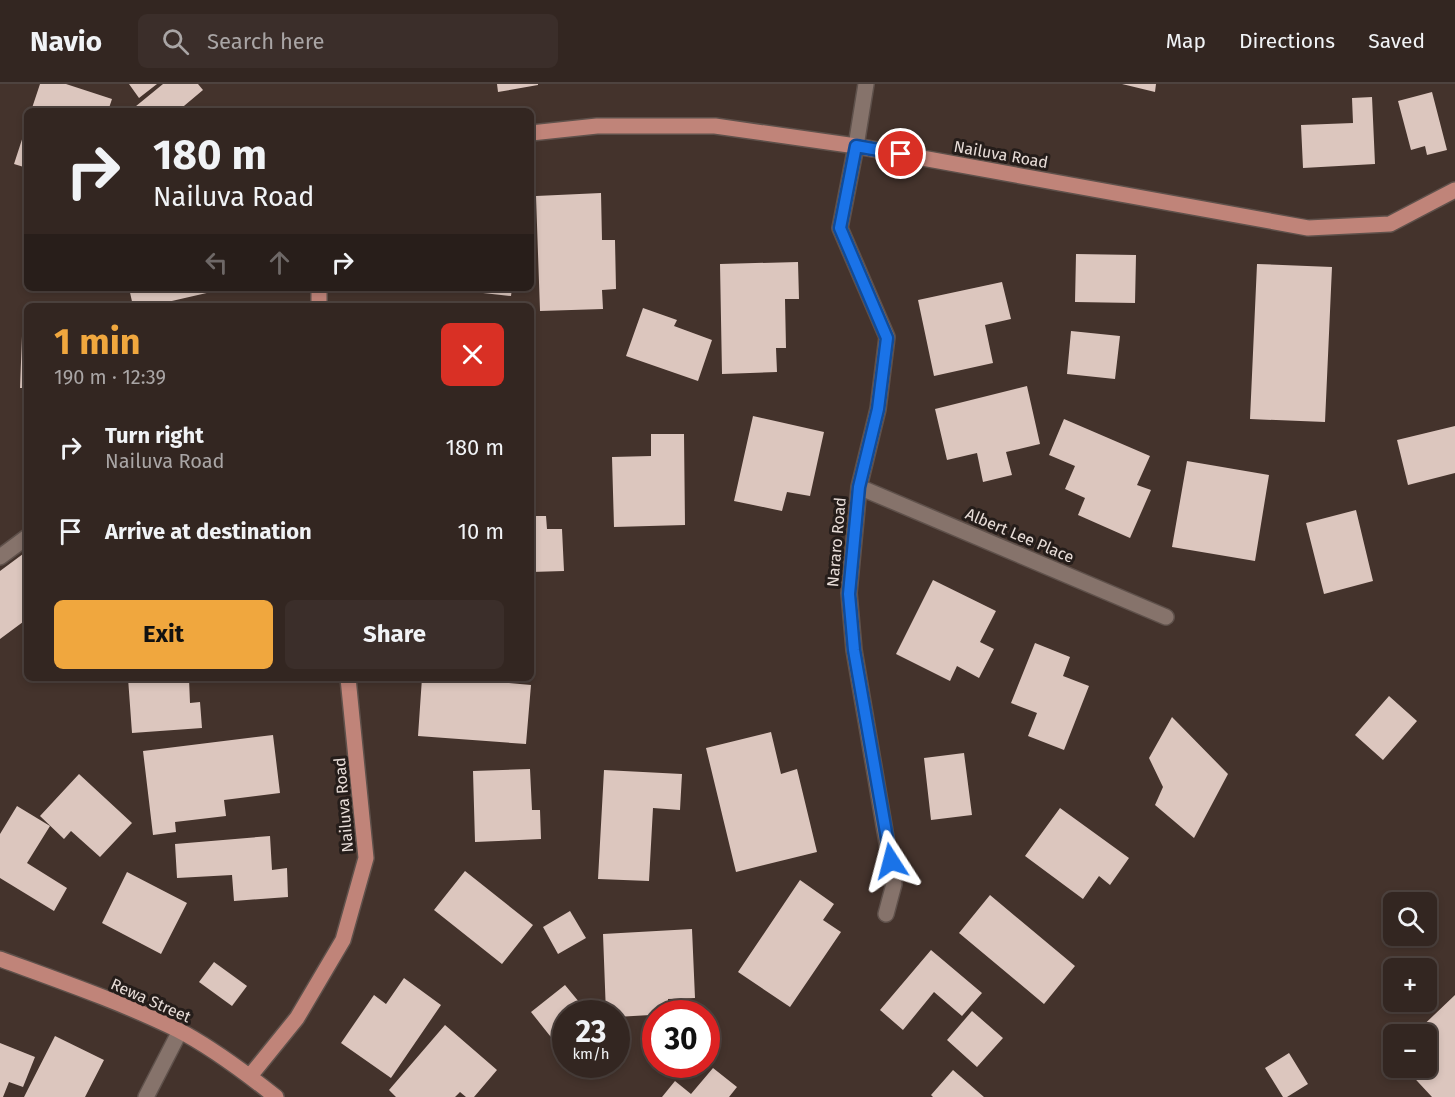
<!DOCTYPE html>
<html lang="en">
<head>
<meta charset="utf-8">
<style>
  body { margin:0; font-family:"Fira Sans",sans-serif; background:#3b2e2a; color:#f1f3f6; height:100vh; display:flex; flex-direction:column; font-size:22px; white-space:nowrap }
  * { box-sizing:border-box; margin:0 }
  p { font-size:20px; color:#a9a5a5 }
  .icon { flex:none; width:33px; height:33px; fill:none; stroke:currentColor; stroke-width:2; stroke-linecap:round; stroke-linejoin:round }
  .map { position:relative; flex:1; overflow:hidden }
  .panel { position:absolute; left:24px; top:219px; width:510px; height:378px; display:flex; flex-direction:column; background:#332621; border-radius:9px; box-shadow:0 3px 9px #0003,0 0 0 2px #4e433f }
  .panel>* { flex:none }
  .banner { position:absolute; left:24px; top:24px; width:510px; height:183px; border-radius:9px; box-shadow:0 3px 9px #0003,0 0 0 2px #4e433f; background:#332621; color:#f1f3f6; overflow:hidden }
  .controls { position:absolute; left:1383px; top:808px; display:grid; gap:12px }
  .controls a { display:grid; place-items:center; width:54px; height:54px; border-radius:9px; background:#332621; box-shadow:0 3px 9px #0003,0 0 0 2px #4e433f; font-size:30px }
  .speed { position:absolute; left:552px; top:916px; display:flex; gap:12px; font-size:30px; font-weight:700; text-align:center }
  .speed>* { display:grid; place-content:center; width:78px; height:78px; border-radius:50%; background:#332621; box-shadow:0 3px 9px #0003,0 0 0 2px #4e433f; line-height:1 }
  .speed small { font-size:15px; font-weight:400 }
  .speed .limit { border:9px solid #d22; background:#fff; color:#111 }
  .pin { position:absolute; display:grid; place-items:center; width:51px; height:51px; color:#fff; margin:-26px; border:3px solid #fff; border-radius:50%; box-shadow:0 2px 6px #0007 }
  .me { position:absolute; width:66px; margin:-33px; rotate:351deg; stroke-linejoin:round; filter:drop-shadow(0 0 4px #0008) }
  .turn { display:flex; align-items:center; gap:21px; height:126px; padding:0 30px; font-size:27px }
  .turn .icon { width:78px; height:78px; stroke-width:2.5 }
  .turn b { display:block; font-size:42px; line-height:51px }
  .lanes { display:flex; align-items:center; height:57px; padding:0 30px; background:#0003; justify-content:center; gap:30px; direction:ltr }
  .lanes .off { opacity:.35 }
  .round { display:grid; place-items:center; flex:none; width:63px; height:63px; border-radius:9px; background:#3b2e2a }
  .overview { display:flex; align-items:center; justify-content:space-between; height:102px; padding:0 30px }
  h1 { font-size:36px; font-weight:700; line-height:45px; color:#f0a73e }
  .primary-button { display:flex; gap:12px; margin-top:auto; padding:12px 30px }
  .primary-button a { flex:1; height:69px; border-radius:9px; background:#f0a73e; color:#111; font-size:24px; font-weight:700; line-height:69px; text-align:center }
  .primary-button a+a { background:#3b2e2a; color:#f1f3f6 }
  ul { padding:0; list-style:none }
  li { display:flex; align-items:center; gap:18px; height:84px; padding:0 30px }
  li div { flex:1 }
  li b { display:block; font-size:22px }
  li em { font-style:normal }
  header { display:flex; align-items:center; gap:36px; box-sizing:border-box; height:84px; padding:0 30px; background:#332621; border-bottom:2px solid #4e433f }
  header strong { font-size:28px }
  nav { display:flex; gap:33px; margin-inline-start:auto; font-size:21px }
  .search { width:420px; height:54px; background:#3b2e2a; display:flex; align-items:center; gap:15px; box-sizing:border-box; padding:0 21px; border-radius:9px; color:#a9a5a5; font-size:22px }
  .map>svg:first-child { display:block }
  .building { fill:#dcc6be }
  .lines { fill:none; stroke-linecap:round; stroke-linejoin:round }
  .minor-casing { stroke:#5f514b; stroke-width:18 }
  .major-casing { stroke:#5f514b; stroke-width:18 }
  .minor { stroke:#86736b; stroke-width:15 }
  .major { stroke:#c08479; stroke-width:15 }
  .route-casing { stroke:#114b97; stroke-width:15 }
  .route { stroke:#1a73e8; stroke-width:10 }
  .labels { text-anchor:middle; stroke-width:6; stroke-linejoin:round; paint-order:stroke }
  .street-label { font-size:16px; fill:#e8ddd8; stroke:#251d1a }
</style>
</head>
<body>
<header>
<strong>Navio</strong>
<div class="search"><svg class="icon" aria-label="search" viewBox="0 0 24 24"><circle cx="10" cy="10" r="6"/><path d="M15 15l6 6"/></svg>Search here</div>
<nav><a>Map</a><a>Directions</a><a>Saved</a></nav>
</header>
<div class="map">
<svg width="1455" height="1013" viewBox="0 0 1455 1013">
  <rect width="100%" height="100%" fill="#44332c"/>
  <path class="building" d="M40,0H66L112,15L108,27H31Z
    M129,0H157L139,14Z
    M163,0H198L203,6L178,27H130Z
    M497,0H538V1L498,8Z
    M1122,0H1156L1155,8Z
    M1432,8L1447,66L1427,71L1425,62L1411,66L1398,17Z
    M1372,13L1375,80L1303,84L1301,41L1353,39L1352,14Z
    M27,40V84L14,80Z
    M601,109L602,156H615L616,205L602,206L603,225L540,227L536,112Z
    M1076,170L1136,171L1135,219L1075,218Z
    M798,178L799,215H785L786,264H776L777,288L722,290L720,180Z
    M1257,180L1332,183L1325,338L1250,335Z
    M1002,198L1011,235L985,241L993,279L934,292L918,216Z
    M129,204H210L211,208L150,222H133Z
    M474,204H512L511,212L474,208Z
    M643,224L677,236L674,242L712,256L698,297L626,272Z
    M23,226H27V304H20Z
    M1071,247L1120,252L1115,295L1067,290Z
    M1027,302L1040,360L1006,368L1012,391L983,398L977,369L947,376L935,325Z
    M22,325H27V370H24Z
    M753,332L824,348L810,412L787,408L782,427L734,417Z
    M1064,335L1150,372L1137,401L1151,406L1130,454L1078,431L1085,414L1065,405L1075,382L1049,371Z
    M1455,342V389L1408,401L1397,356Z
    M651,350H684L685,441L614,443L612,373L651,372Z
    M1187,377L1269,391L1255,477L1172,463Z
    M1356,426L1373,497L1324,510L1306,439Z
    M531,432H546L547,445H562L564,487L531,488Z
    M27,467V535L0,555V487Z
    M933,496L996,527L980,558L994,565L979,594L957,582L950,597L896,570Z
    M1035,559L1070,573L1063,592L1089,602L1064,666L1028,652L1037,629L1011,619Z
    M128,594H162V597L189,595L190,619L200,618L202,644L132,649Z
    M422,594H509V599L531,601L526,660L418,652Z
    M1389,612L1417,637L1383,676L1355,651Z
    M1172,633L1228,690L1194,754L1155,721L1163,703L1149,674Z
    M771,648L781,690L797,685L817,768L736,788L706,664Z
    M273,651L280,709L224,716L226,732L175,738L176,748L153,751L143,667Z
    M964,669L972,731L931,736L924,674Z
    M530,685L532,726H540L541,755L475,758L473,687Z
    M604,686L682,690L680,726L653,724L649,797L598,795Z
    M79,690L132,739L100,773L71,747L64,755L40,732Z
    M17,722L50,742L27,779L67,804L54,827L0,794V750Z
    M1060,724L1129,774L1110,801L1099,792L1083,815L1025,772Z
    M270,752L272,786L287,784L288,813L234,817L232,791L177,794L175,760Z
    M465,787L533,841L502,880L434,826Z
    M127,788L187,819L161,870L102,839Z
    M800,796L834,820L823,836L841,848L790,923L738,888Z
    M990,811L1075,882L1044,920L959,849Z
    M570,827L586,854L558,870L543,843Z
    M692,845L695,914L668,915V930L616,933V930H606L603,850Z
    M931,866L982,909L962,932L934,908L903,946L880,926Z
    M214,878L247,902L232,922L199,898Z
    M404,894L441,921L391,994L341,959L374,911L386,920Z
    M565,901L589,930H566V956L558,962L531,928Z
    M1455,911V1013H1432L1405,984H1426V951H1413Z
    M972,927L1003,954L977,983L947,956Z
    M445,941L497,986L474,1013H466L460,1008L455,1013H396L389,1006Z
    M55,952L104,976L85,1013H24Z
    M0,959L35,973L23,1003L9,998L3,1013H0Z
    M1289,969L1308,1000L1287,1013H1283L1265,984Z
    M713,984L737,1003L729,1013H662L675,997L691,1010Z
    M953,986L984,1013H933L931,1011Z"/>
  <g class="lines">
    <g class="minor-casing">
      <path id="minor" d="M866,0L856,62L840,144L887,253L878,325L859,403L849,509L854,566L894,800L886,830
        M859,403L1166,533
        M0,473L27,453
        M146,1013L180,947"/>
    </g>
    <g class="major-casing">
      <path id="major" d="M531,49L597,42H715L856,62L1308,144L1390,140L1455,106
        M319,222V204
        M0,875C60,897 121,918 178,946C211,963 247,990 276,1013
        M250,992L297,934L343,856L366,774L348,594"/>
    </g>
    <use href="#minor" class="minor"/>
    <use href="#major" class="major"/>
  </g>
  <g class="lines">
    <g class="route-casing">
      <path id="route" d="M891,777L854,566L849,510L859,403L878,325L887,254L840,144L856,62L901,70"/>
    </g>
    <use href="#route" class="route"/>
  </g>
  <g class="labels">
    <g class="street-label">
      <text transform="translate(1001 70) rotate(10)" y="6">Nailuva Road</text>
      <text transform="translate(1020 451) rotate(23)" y="6">Albert Lee Place</text>
      <text transform="translate(836 458) rotate(-85)" y="6">Nararo Road</text>
      <text transform="translate(343 721) rotate(-95)" y="6">Nailuva Road</text>
      <text transform="translate(151 916) rotate(24)" y="6">Rewa Street</text>
    </g>
  </g>
</svg>
<div class="controls">
<a><svg class="icon" aria-label="search" viewBox="0 0 24 24"><circle cx="10" cy="10" r="6"/><path d="M15 15l6 6"/></svg></a>
<a>+</a>
<a>−</a>
</div>
<div class="speed"><div>23<small>km/h</small></div><div class="limit">30</div></div>
<div class="pin" style="left:901px;top:70px;background:#d93025"><svg class="icon" aria-label="arrive" viewBox="0 0 24 24"><path d="M6 21V4h12l-3 4 3 4H6"/></svg></div>
<svg class="me" style="left:891px;top:777px" viewBox="-20 -20 40 40"><path d="M0-17L14 15 0 8-14 15z" fill="#1a73e8" stroke="#fff" stroke-width="4"/></svg>
<div class="banner">
<div class="turn"><svg class="icon" aria-label="right" viewBox="0 0 24 24"><path d="M7 20v-9h11M14 6l5 5-5 5"/></svg><div><b>180 m</b>Nailuva Road</div></div>
<div class="lanes"><svg class="icon off" aria-label="left" viewBox="0 0 24 24"><path d="M17 20v-9H6M10 6l-5 5 5 5"/></svg><svg class="icon off" aria-label="ahead" viewBox="0 0 24 24"><path d="M12 20V5M6 11l6-6 6 6"/></svg><svg class="icon" aria-label="right" viewBox="0 0 24 24"><path d="M7 20v-9h11M14 6l5 5-5 5"/></svg></div>
</div>
<section class="panel">
<div class="overview"><div><h1>1 min</h1><p>190 m · 12:39</p></div><a class="round" style="background:#d93025;color:#fff"><svg class="icon" aria-label="close" viewBox="0 0 24 24"><path d="M6 6l12 12M18 6L6 18"/></svg></a></div>
<ul>
<li><svg class="icon" aria-label="right" viewBox="0 0 24 24"><path d="M7 20v-9h11M14 6l5 5-5 5"/></svg><div><b>Turn right</b><p>Nailuva Road</p></div><em>180 m</em></li>
<li><svg class="icon" aria-label="arrive" viewBox="0 0 24 24"><path d="M6 21V4h12l-3 4 3 4H6"/></svg><div><b>Arrive at destination</b></div><em>10 m</em></li>
</ul>
<div class="primary-button"><a>Exit</a><a>Share</a></div>
</section>
</div>
</body>
</html>
